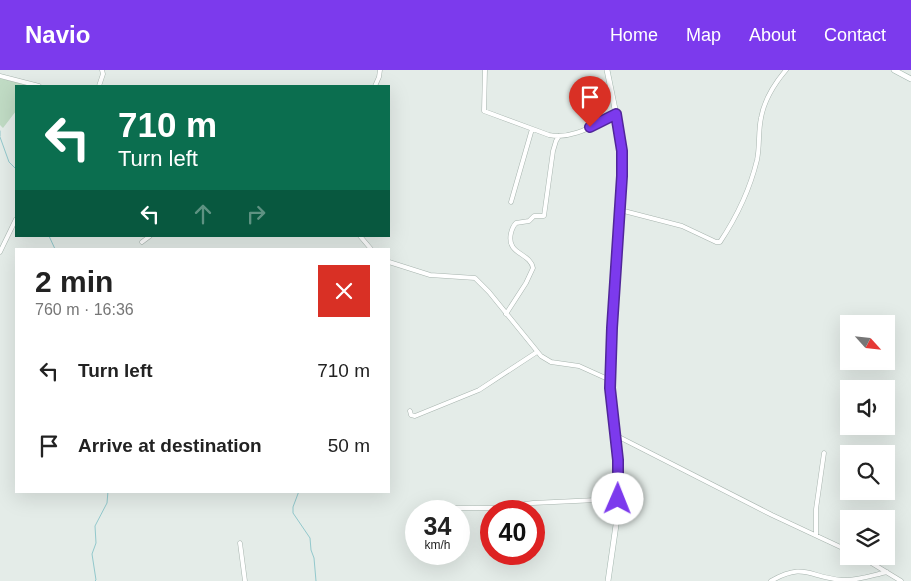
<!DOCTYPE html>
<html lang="en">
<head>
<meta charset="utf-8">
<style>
  body { margin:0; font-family:Arial,sans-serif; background:#f2f2f2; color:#222; height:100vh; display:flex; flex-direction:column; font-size:19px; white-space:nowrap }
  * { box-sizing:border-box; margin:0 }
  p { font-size:16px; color:#767676 }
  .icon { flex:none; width:28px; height:28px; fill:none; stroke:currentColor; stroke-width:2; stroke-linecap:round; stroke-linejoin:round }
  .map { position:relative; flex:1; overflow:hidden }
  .panel { position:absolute; left:15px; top:178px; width:375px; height:245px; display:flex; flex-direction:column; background:#fff; border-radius:0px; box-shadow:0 5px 20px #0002 }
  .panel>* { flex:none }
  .banner { position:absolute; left:15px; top:15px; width:375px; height:152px; border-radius:0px; box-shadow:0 5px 20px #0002; background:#0b6e4f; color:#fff; overflow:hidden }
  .needle { width:32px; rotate:117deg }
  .controls { position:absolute; left:840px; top:245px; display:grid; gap:10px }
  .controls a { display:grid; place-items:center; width:55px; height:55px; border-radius:0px; background:#fff; box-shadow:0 5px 20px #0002; font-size:25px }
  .speed { position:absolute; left:405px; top:430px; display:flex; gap:10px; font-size:25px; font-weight:700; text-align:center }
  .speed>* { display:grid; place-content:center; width:65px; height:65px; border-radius:50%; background:#fff; box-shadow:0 5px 20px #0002; line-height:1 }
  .speed small { font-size:12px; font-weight:400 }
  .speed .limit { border:8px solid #d22; background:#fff; color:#111 }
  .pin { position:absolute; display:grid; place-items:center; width:42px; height:42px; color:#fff; margin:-51px -21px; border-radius:50% 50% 50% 0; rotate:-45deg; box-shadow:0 0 5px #0007 }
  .pin .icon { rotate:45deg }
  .me { position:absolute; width:55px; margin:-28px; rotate:1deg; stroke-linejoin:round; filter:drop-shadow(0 0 4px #0008) }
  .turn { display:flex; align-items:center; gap:18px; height:105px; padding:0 20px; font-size:22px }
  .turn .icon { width:65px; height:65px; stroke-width:2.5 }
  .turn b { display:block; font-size:35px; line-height:42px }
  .lanes { display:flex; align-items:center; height:48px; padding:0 20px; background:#0003; justify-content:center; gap:25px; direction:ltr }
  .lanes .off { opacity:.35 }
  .round { display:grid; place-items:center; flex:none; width:52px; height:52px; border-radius:0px; background:#f2f2f2 }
  .head { display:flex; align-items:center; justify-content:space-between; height:85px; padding:0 20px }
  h1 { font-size:30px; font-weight:700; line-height:38px }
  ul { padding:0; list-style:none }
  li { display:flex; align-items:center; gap:15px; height:75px; padding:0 20px }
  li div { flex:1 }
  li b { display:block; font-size:19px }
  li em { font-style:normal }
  header { display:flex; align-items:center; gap:30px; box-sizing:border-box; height:70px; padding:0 25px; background:#7c3aed; color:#fff }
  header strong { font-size:24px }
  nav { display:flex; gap:28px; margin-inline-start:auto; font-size:18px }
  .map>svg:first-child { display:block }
  .green { fill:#c0dbc4 }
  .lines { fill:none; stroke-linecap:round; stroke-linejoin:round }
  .stream { stroke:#92c8cc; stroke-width:1 }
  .street-casing { stroke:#a7b4ae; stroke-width:5 }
  .secondary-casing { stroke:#a4b7af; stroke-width:6 }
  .street { stroke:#fff; stroke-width:4 }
  .secondary { stroke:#fff; stroke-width:5 }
  .route-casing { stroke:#51269a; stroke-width:12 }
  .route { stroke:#7c3aed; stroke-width:9 }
</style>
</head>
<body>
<header>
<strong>Navio</strong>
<nav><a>Home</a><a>Map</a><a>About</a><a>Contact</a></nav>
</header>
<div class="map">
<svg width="911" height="511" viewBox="0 0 911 511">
  <rect width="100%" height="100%" fill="#e4ece8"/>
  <path class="green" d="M0,8L31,16H16V41L3,58L0,55Z"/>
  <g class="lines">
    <path class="stream" d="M0,61V66
      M0,67L9,92L16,99
      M49,166L55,179
      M299,421L293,437V443L310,468L311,480L314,488L316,511
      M95,511L96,510L92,484L96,473L95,456L107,433L108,421"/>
    <g class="street-casing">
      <path id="street" d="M485,0L484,41L549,65C574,70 595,54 616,44
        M0,6L39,16
        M99,16L103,4L102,0
        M375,16L379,7L380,0
        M511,132L532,59
        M620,140L682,156L716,172H720C736,148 750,119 757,90C760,76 758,62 761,48C764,31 775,13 786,0
        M360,166L371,179
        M142,172L150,166
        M0,182L16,149
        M389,192L430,205L475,208L489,222L541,286L551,292L579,296L610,310
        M506,244L526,213L533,198C530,182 506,185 511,163C512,159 513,156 516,153L529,151L534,146H544L553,81L556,71L559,66
        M410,341L411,345L415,346L479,320L537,282
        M615,365L772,445L849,481
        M447,438H494L533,433L618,429
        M816,465V439L824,383
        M240,473L245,511
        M860,486L901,511
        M771,511C805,492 808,507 842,510C857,511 873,505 887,502"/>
    </g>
    <g class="secondary-casing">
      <path id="secondary" d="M607,0L616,44L622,88L610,310L618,390V421L617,448L608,511
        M894,0L911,9"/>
    </g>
    <use href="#street" class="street"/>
    <use href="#secondary" class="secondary"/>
  </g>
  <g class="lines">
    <g class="route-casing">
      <path id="route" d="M590,57L616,44L622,81V106L612,258L610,318L618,390V429"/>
    </g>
    <use href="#route" class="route"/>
  </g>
</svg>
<div class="controls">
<a><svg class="needle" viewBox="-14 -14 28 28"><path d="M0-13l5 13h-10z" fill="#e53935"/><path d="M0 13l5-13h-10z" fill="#767676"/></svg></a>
<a><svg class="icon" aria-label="sound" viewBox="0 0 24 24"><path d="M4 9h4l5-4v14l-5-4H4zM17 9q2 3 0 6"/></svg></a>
<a><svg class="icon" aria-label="search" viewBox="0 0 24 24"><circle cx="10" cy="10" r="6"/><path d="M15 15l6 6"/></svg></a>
<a><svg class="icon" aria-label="layers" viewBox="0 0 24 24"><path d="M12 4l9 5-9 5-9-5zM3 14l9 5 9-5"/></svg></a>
</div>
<div class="speed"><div>34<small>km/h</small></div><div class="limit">40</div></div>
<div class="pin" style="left:590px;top:57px;background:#d93025"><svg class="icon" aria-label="arrive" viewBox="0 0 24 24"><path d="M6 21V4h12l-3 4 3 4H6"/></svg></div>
<svg class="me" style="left:618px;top:429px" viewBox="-20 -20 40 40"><circle r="19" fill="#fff"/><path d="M0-13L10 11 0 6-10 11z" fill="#7c3aed"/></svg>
<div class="banner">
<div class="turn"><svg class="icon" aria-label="left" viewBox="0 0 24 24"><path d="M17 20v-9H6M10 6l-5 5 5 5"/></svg><div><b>710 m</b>Turn left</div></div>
<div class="lanes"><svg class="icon" aria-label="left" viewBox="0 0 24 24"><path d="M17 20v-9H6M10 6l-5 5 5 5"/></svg><svg class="icon off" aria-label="ahead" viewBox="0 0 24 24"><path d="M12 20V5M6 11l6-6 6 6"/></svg><svg class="icon off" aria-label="right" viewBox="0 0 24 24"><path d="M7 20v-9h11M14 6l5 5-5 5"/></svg></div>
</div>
<section class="panel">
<div class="head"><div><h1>2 min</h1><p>760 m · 16:36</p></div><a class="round" style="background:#d93025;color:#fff"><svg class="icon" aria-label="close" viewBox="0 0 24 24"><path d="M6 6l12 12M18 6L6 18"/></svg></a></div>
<ul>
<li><svg class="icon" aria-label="left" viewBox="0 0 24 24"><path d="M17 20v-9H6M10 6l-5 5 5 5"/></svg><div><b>Turn left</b></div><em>710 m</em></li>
<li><svg class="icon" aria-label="arrive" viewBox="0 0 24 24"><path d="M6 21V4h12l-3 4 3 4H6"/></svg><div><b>Arrive at destination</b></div><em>50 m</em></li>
</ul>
</section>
</div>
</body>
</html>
